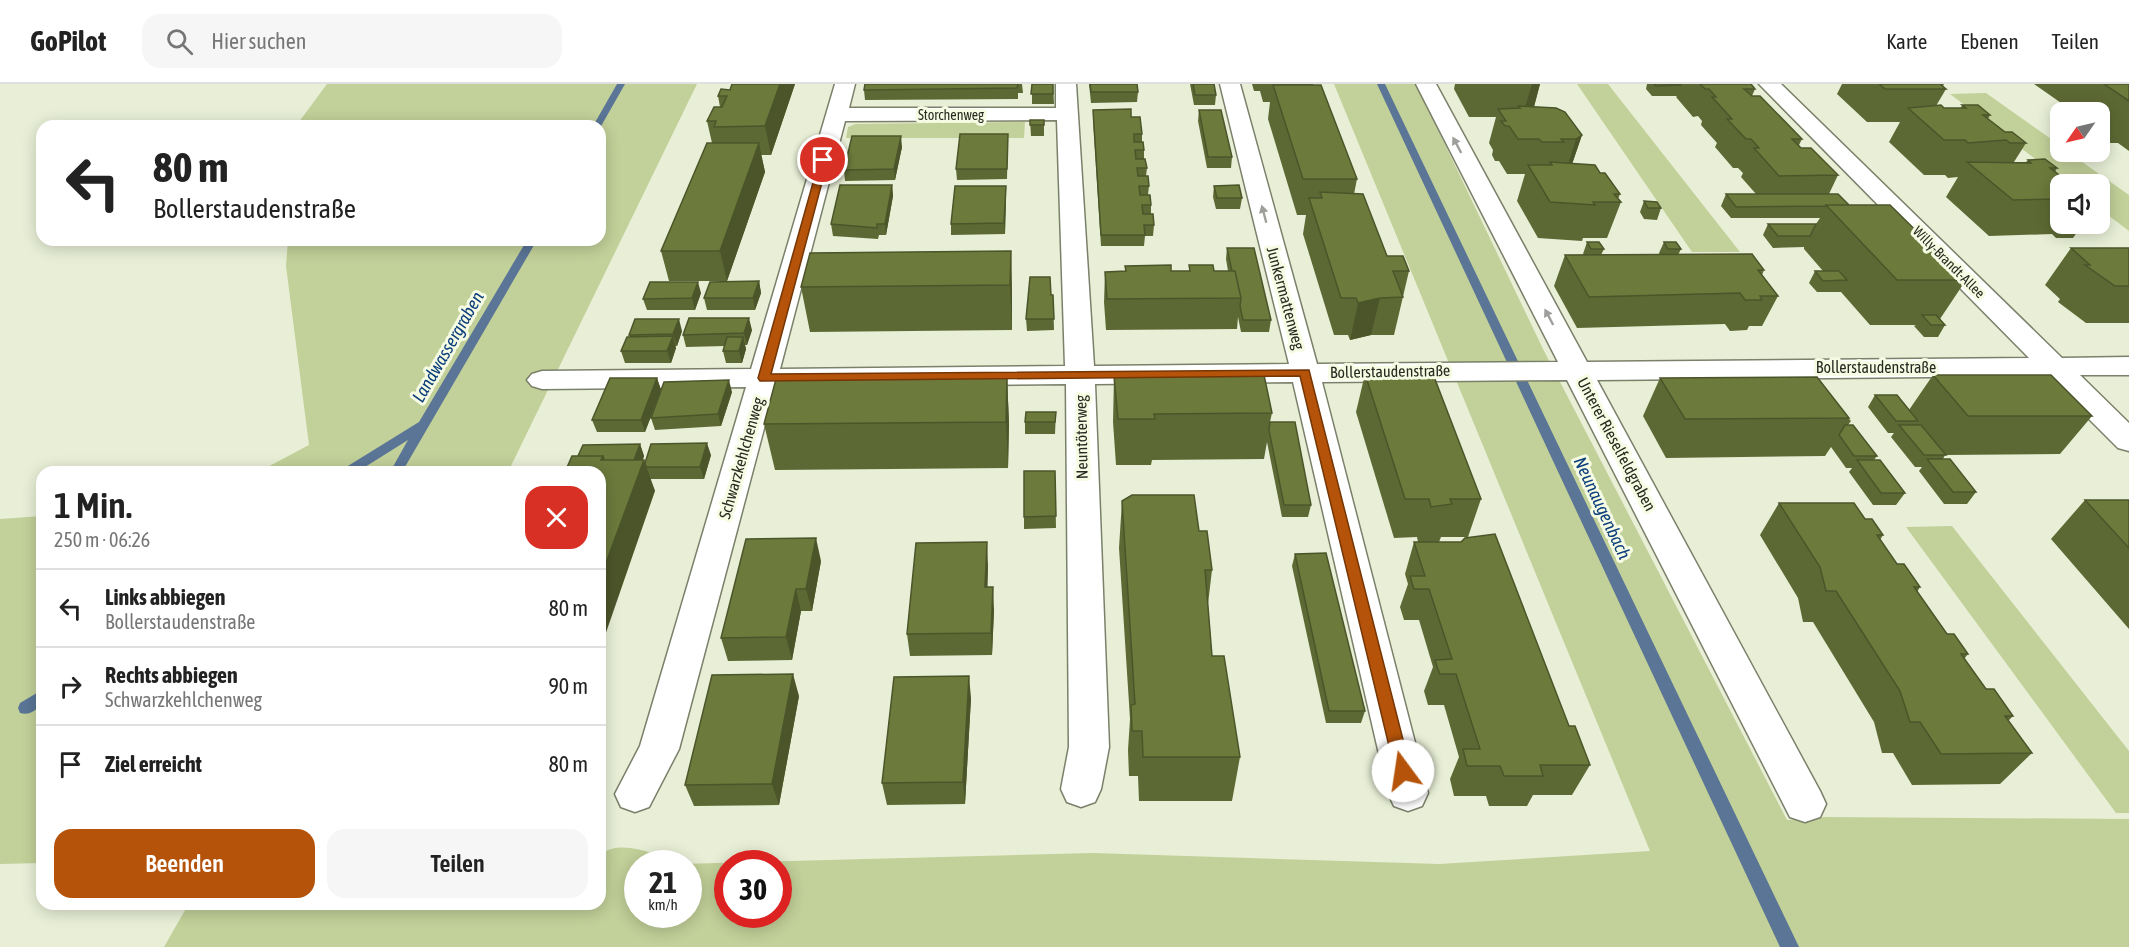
<!DOCTYPE html>
<html lang="de">
<head>
<meta charset="utf-8">
<style>
  body { margin:0; font-family:"Asap Condensed",sans-serif; background:#f6f6f6; color:#222; height:100vh; display:flex; flex-direction:column; font-size:22px; white-space:nowrap }
  * { box-sizing:border-box; margin:0 }
  p { font-size:20px; color:#767676 }
  .icon { flex:none; width:33px; height:33px; fill:none; stroke:currentColor; stroke-width:2; stroke-linecap:round; stroke-linejoin:round }
  .map { position:relative; flex:1; overflow:hidden }
  .details { position:absolute; left:36px; top:382px; width:570px; height:444px; display:flex; flex-direction:column; background:#fff; border-radius:18px; box-shadow:0 3px 15px #0003 }
  .details>* { flex:none }
  .hud { position:absolute; left:36px; top:36px; width:570px; height:126px; border-radius:18px; box-shadow:0 3px 15px #0003; background:#fff; color:#222; overflow:hidden }
  .needle { width:39px; rotate:236deg }
  .tools { position:absolute; left:2050px; top:18px; display:grid; gap:12px }
  .tools a { display:grid; place-items:center; width:60px; height:60px; border-radius:12px; background:#fff; box-shadow:0 3px 15px #0003; font-size:30px }
  .speed { position:absolute; left:624px; top:766px; display:flex; gap:12px; font-size:30px; font-weight:700; text-align:center }
  .speed>* { display:grid; place-content:center; width:78px; height:78px; border-radius:50%; background:#fff; box-shadow:0 3px 15px #0003; line-height:1 }
  .speed small { font-size:15px; font-weight:400 }
  .speed .limit { border:9px solid #d22; background:#fff; color:#111 }
  .pin { position:absolute; display:grid; place-items:center; width:51px; height:51px; color:#fff; margin:-26px; border:3px solid #fff; border-radius:50%; box-shadow:0 2px 6px #0007 }
  .me { position:absolute; width:66px; margin:-33px; rotate:346deg; stroke-linejoin:round; filter:drop-shadow(0 0 4px #0008) }
  .turn { display:flex; align-items:center; gap:21px; height:126px; padding:0 18px; font-size:27px }
  .turn .icon { width:78px; height:78px; stroke-width:2.5 }
  .turn b { display:block; font-size:42px; line-height:51px }
  .round { display:grid; place-items:center; flex:none; width:63px; height:63px; border-radius:18px; background:#f6f6f6 }
  .head { display:flex; align-items:center; justify-content:space-between; height:102px; padding:0 18px }
  h1 { font-size:36px; font-weight:600; line-height:45px }
  .action { display:flex; gap:12px; margin-top:auto; padding:12px 18px }
  .action a { flex:1; height:69px; border-radius:18px; background:#b45309; color:#fff; font-size:24px; font-weight:600; line-height:69px; text-align:center }
  .action a+a { background:#f6f6f6; color:#222 }
  ul { padding:0; list-style:none }
  li { display:flex; align-items:center; gap:18px; height:78px; padding:0 18px; border-top:2px solid #e0e0e0 }
  li div { flex:1 }
  li b { display:block; font-size:22px }
  li em { font-style:normal }
  header { display:flex; align-items:center; gap:36px; box-sizing:border-box; height:84px; padding:0 30px; background:#fff; border-bottom:2px solid #e0e0e0 }
  header strong { font-size:28px }
  nav { display:flex; gap:33px; margin-inline-start:auto; font-size:21px }
  .search { width:420px; height:54px; background:#f6f6f6; display:flex; align-items:center; gap:15px; box-sizing:border-box; padding:0 21px; border-radius:18px; color:#767676; font-size:22px }
  .map>svg:first-child { display:block }
  .green { fill:#c2d099; fill-rule:evenodd }
  .lines { fill:none; stroke-linecap:round; stroke-linejoin:round }
  .stream { fill:#5a7596; fill-rule:evenodd }
  .minor-casing { stroke:#7a806a; stroke-width:3 }
  .minor { fill:#fff; fill-rule:evenodd }
  .wall { fill:#5d6934 }
  .shaded-wall { fill:#4c552a }
  .building { fill:#6c7a3c; stroke:#4c552a; stroke-width:1.5 }
  .oneway { fill:#9e9f9b }
  .route { fill:#b45309; stroke:#753606; stroke-width:1.5 }
  .labels { text-anchor:middle; stroke-width:6; stroke-linejoin:round; paint-order:stroke }
  .far-street-label { font-size:14px; fill:#272a20; stroke:#f5fce3 }
  .street-label { font-size:16px; fill:#272a20; stroke:#f5fce3 }
  .water-label { font-size:18px; font-style:italic; fill:#0c3e7c; stroke:#f5fce3 }
</style>
</head>
<body>
<header>
<strong>GoPilot</strong>
<div class="search"><svg class="icon" aria-label="search" viewBox="0 0 24 24"><circle cx="10" cy="10" r="6"/><path d="M15 15l6 6"/></svg>Hier suchen</div>
<nav><a>Karte</a><a>Ebenen</a><a>Teilen</a></nav>
</header>
<div class="map">
<svg width="2129" height="863" viewBox="0 0 2129 863">
  <rect width="100%" height="100%" fill="#e8efd6"/>
  <path class="green" d="M327,0H697L508,388H258L309,361L286,182L288,156H600V42H296Z
    M1334,0H1416L1544,267L1787,736L1824,733L2129,735V863H164L188,821L600,820V770C624,754 656,771 680,780L1093,769L1439,780L1650,767ZM638,780H688V831H638ZM728,780H778V831H728Z
    M1577,0H1608L1740,168H1692Z
    M1986,9L2061,62V68H2068L2129,111V147L2100,125V100H2068L1950,10Z
    M1025,38L1024,54H846L848,43L855,40Z
    M42,432V779L0,780V435Z
    M1952,442L2129,667V729H2116L1906,443Z"/>
  <g class="lines">
    <path class="stream" d="M617,0H625L600,44V42H593Z
      M1377,0H1385L1799,863H1780Z
      M527,156H537L402,388H390L408,356L357,388H342L343,385L419,338Z
      M42,606V621C35,626 30,632 20,629L18,624L20,619Z"/>
    <g class="minor-casing">
      <path id="minor" d="M835,0H855L849,24H1056V0H1076L1094,282L1289,280L1220,0H1240L1317,280L1558,278L1416,0H1436L1587,278L2029,274L1759,0H1781L2062,274L2129,273V291H2080L2129,339V367L2118,364L2046,292L1597,296L1820,707L1826,720L1820,733L1805,738L1790,733L1567,296L1322,298L1428,709L1422,722L1408,727L1394,722L1388,709L1293,298L1095,300L1109,663L1101,705L1095,718L1081,723L1067,718L1061,705L1069,663L1066,300L775,303L679,665L649,723L635,728L621,723L615,710L640,662L746,303L542,305L532,302L527,296L532,290L542,287L751,285ZM1057,36L1065,282L780,285L845,37Z"/>
    </g>
    <use href="#minor" class="minor"/>
  </g>
  <path class="wall" d="M795,0L771,71H761L765,88L727,197H669L661,167L712,59L707,37L720,23L718,12L730,6Z
    M865,0H1022L1023,9H1018V15L865,16L864,6Z
    M1032,0H1053L1054,20H1032Z
    M1089,0H1137L1138,8L1137,18L1091,19Z
    M1190,0H1214L1216,11L1215,21H1194Z
    M1252,0H1313L1357,95L1354,110L1387,172L1409,187L1394,251H1371L1350,256L1348,251H1334L1303,150L1306,131H1297L1268,35L1270,18H1263L1260,7H1254Z
    M1455,0H1540L1534,23L1582,51L1572,80L1600,89L1620,110L1618,115L1621,118L1607,154H1583L1582,157L1538,154L1517,117L1525,90H1507L1499,77H1495L1492,71L1493,66L1489,59L1496,33H1469L1454,5Z
    M1647,0H1751L1755,5L1752,12L1802,55L1799,61L1801,64L1838,91L1829,110L1849,121L1966,196L1940,235L1945,241L1938,253H1924L1914,242L1916,241H1870L1841,208H1817L1809,199L1815,187H1823L1804,165V163L1773,164L1763,151L1768,140H1816L1820,134H1731L1721,122L1726,110H1756L1741,93L1743,89L1738,84H1733L1715,63L1717,59L1701,41L1702,37L1698,32L1693,33L1676,13L1677,12H1652L1646,5Z
    M1842,0H1944L1943,2L1946,5L1936,22L1944,24H1961L1962,21L1990,31L1988,35L2005,48L2026,59L2014,78H2026L2028,76L2057,84L2055,88L2061,100V140H2083L2073,154H2056L2052,150L1989,152L1946,113L1958,93L1948,94L1945,91H1924L1889,58L1900,38H1867L1837,10Z
    M2034,0H2129V67L2118,59H2109L2103,55L2106,51L2100,46V28H2074Z
    M1093,26L1131,33L1142,50V58L1144,66V75L1147,84L1146,92L1149,102L1148,111L1151,121V130L1154,141L1153,152H1145L1144,162H1101L1093,36Z
    M1199,26L1232,73L1231,84H1207L1198,37Z
    M1030,36H1044V52H1031Z
    M1008,50L1007,95L957,96L956,85Z
    M902,63L895,96L845,97L844,86Z
    M892,101L893,112L886,151H879L878,155L833,152L831,140Z
    M1006,102L1005,150L951,151V140Z
    M1214,102L1242,114L1240,125H1216L1213,113Z
    M1644,117L1661,124L1657,136L1644,135L1640,128Z
    M1587,158L1604,165L1601,171H1660L1659,169L1664,158L1681,165L1678,171L1764,186L1762,191L1778,212L1762,242H1749L1747,246L1730,247L1725,240L1577,244L1554,202L1565,171H1584L1583,170Z
    M1227,164L1271,236L1269,248H1241L1238,233L1237,245L1106,246L1104,218L1105,188L1125,187V182L1171,187H1189V181L1214,187H1228L1226,175Z
    M2071,164H2129V239H2086L2058,218L2060,215L2045,201Z
    M1011,167L1012,211V246L810,248L801,203Z
    M759,197L761,209L755,226H707L704,214Z
    M701,209L695,226H647L643,215Z
    M1051,211H1053L1054,246L1027,247L1026,235Z
    M752,246L747,261H745L746,265L742,279H726L723,267L725,262L686,263L683,251Z
    M682,247L677,262H675L676,264L671,279H625L621,267L630,253L629,251Z
    M1365,290L1481,415L1468,453H1441L1439,458L1569,642L1590,681L1572,711H1533L1527,722H1489L1486,712H1454L1450,695L1459,673L1444,621H1428L1424,607L1433,583L1419,536H1404L1400,523L1408,500L1405,490L1414,458H1418L1417,453L1394,454L1356,328Z
    M1933,291L2092,332L2060,370L1945,371L1943,375L1976,408L1967,420H1944L1919,387L1922,383H1915L1891,353L1894,349H1888L1868,323L1875,311L1909,326Z
    M1114,292L1272,329L1270,338L1311,421L1308,433H1282L1267,358L1264,375L1152,376L1151,381H1116L1113,338Z
    M1007,293L1009,339L1008,384L775,386L764,340L825,295Z
    M657,294L661,306L645,348H597L592,336Z
    M1660,294L1849,334V335L1851,337L1848,341L1877,372L1874,376L1905,409L1896,421H1873L1849,388L1852,384H1846L1831,363L1825,372L1666,374L1643,332Z
    M732,308L721,342L655,346L651,334Z
    M1056,328L1055,350H1025V338Z
    M640,360L644,372L643,376H644L645,379L711,371L704,395H650L655,407L578,372Z
    M1055,387L1056,444L1024,445V433Z
    M2085,416H2129V545L2051,455Z
    M1122,417L1199,447L1212,486L1208,520L1212,572L1240,673L1232,717H1139L1138,692H1129L1128,666L1130,635L1119,464Z
    M1779,419L1865,435L1883,451L1880,456L1897,480L1920,503L1917,508L1947,550L1968,570L1964,575L1986,605L2013,632L2008,637L2032,669L2000,700L1912,701L1893,669H1882L1874,638L1813,538H1803L1798,514L1760,451Z
    M1295,470L1365,627L1361,639H1326L1292,482Z
    M821,477L812,527H801L792,576L728,577L721,554Z
    M988,481L987,503L994,526L992,571L910,572L907,550Z
    M799,612L779,721L694,722L685,701Z
    M971,614L965,720L887,721L882,699Z"/>
  <path class="shaded-wall" d="M780,0H795L771,71L765,42Z
    M1532,0H1540L1533,26L1522,33Z
    M1582,51L1570,86L1565,90L1576,55Z
    M901,52L902,63L895,96L894,85Z
    M759,59L765,88L727,197L720,167Z
    M892,101L893,112L886,151L885,140Z
    M1006,102V113L1005,150L1004,139Z
    M1011,167L1012,211V246L1010,201Z
    M759,197L761,209L755,226L753,214Z
    M698,198L701,209L695,226L692,214Z
    M1380,214L1371,251L1350,256L1358,219Z
    M749,234L752,246L747,261L744,249Z
    M679,235L682,247L677,262L673,250Z
    M673,252L676,264L671,279L667,267Z
    M743,253L746,265L742,279L739,267Z
    M1007,293L1009,339L1008,384L1006,338Z
    M657,294L661,306L645,348L641,336Z
    M729,296L732,308L721,342L718,330Z
    M707,359L711,371L704,395L700,383Z
    M640,360L644,372L635,395L631,383Z
    M644,376L655,407L600,566V495Z
    M816,454L821,477L812,527L806,505Z
    M987,458L988,481L987,526L985,503Z
    M993,503L994,526L992,571L991,549Z
    M796,505L801,527L792,576L786,553Z
    M793,590L799,612L779,721L772,700Z
    M969,592L971,614L965,720L963,698Z"/>
  <path class="building" d="M732,0H780L765,42L714,43L716,37H707L714,23H722L727,12H718L721,5L730,6Z
    M865,0H1018L1017,4L864,6Z
    M1032,0H1053V10H1031Z
    M1090,0H1137L1138,8H1091Z
    M1193,0H1214L1216,11H1195Z
    M1654,0H1681V1L1656,2Z
    M1700,0H1751L1755,5H1744L1752,12H1760L1802,55H1792L1801,64H1811L1838,91L1779,92L1754,64H1759L1751,55H1746L1727,35H1732L1712,13H1716L1709,5H1705Z
    M1879,0H1940L1946,5H1885Z
    M2104,0H2129V17Z
    M1273,1H1321L1357,95H1303Z
    M1941,21L1944,24H1966L1962,21H1978L1990,31H1983L2005,48H2012L2026,59H2010L2006,56L1968,59L1965,56H1944L1908,24Z
    M1518,22L1556,24L1565,28L1582,51L1576,55H1561L1564,58H1542L1539,55H1518L1509,42H1505L1501,37H1506L1498,25L1520,24Z
    M1131,25V33H1140L1142,50H1134V58H1143L1144,66H1135L1136,75H1145L1147,84H1137L1138,92H1148L1149,102H1139L1140,111H1150L1151,121H1142L1143,130H1153L1154,141H1144L1145,151H1101L1093,26Z
    M1199,26H1221L1232,73H1208Z
    M1030,36H1044V41H1030Z
    M960,50H1008L1007,85H956Z
    M852,52H901L894,85L844,86Z
    M707,59H759L720,167H661Z
    M2045,75L2057,84H2050L2071,100H2061V115L2013,116L1967,78L2031,79L2028,76Z
    M1550,78L1595,81L1600,89H1605L1620,110H1614L1621,118H1593L1595,121L1550,118L1528,81H1552Z
    M840,101H892L885,140H877V144L831,140Z
    M1239,101L1242,114H1217L1214,102Z
    M955,102H1006L1004,139L951,140Z
    M1320,108L1363,110L1387,172H1403L1409,187H1393L1403,213L1380,214L1358,219L1356,214H1341L1309,114H1322Z
    M1726,110H1838L1849,121H1826V122L1736,123Z
    M1644,117L1657,118L1661,124H1648Z
    M1826,121H1890L1966,196H1897Z
    M1768,140H1816L1810,152H1778Z
    M1587,158H1599L1604,165H1591Z
    M1664,158H1676L1681,165H1668Z
    M1227,164H1254L1271,236H1243L1240,222L1241,214L1235,187H1232Z
    M2071,164H2129V202H2115L2085,181H2090Z
    M1011,167L1010,201L801,203L810,169Z
    M1752,170L1764,186H1758L1778,212H1760L1762,216H1745L1740,209L1589,213L1565,171Z
    M1171,181V187H1190L1189,181H1213L1214,187H1235L1241,214L1107,215L1105,188L1126,187L1125,182Z
    M1815,187H1839L1847,196L1823,197Z
    M1030,193H1050L1051,211H1053L1054,235H1026Z
    M759,197L753,214H704L710,198Z
    M650,198H698L692,214L643,215Z
    M1922,231H1936L1945,241H1931Z
    M689,234H749L744,249L683,251Z
    M635,235H679L673,250L629,251Z
    M673,252L667,267H621L627,253Z
    M727,253H743L739,267H723Z
    M824,290L823,295L1001,291V293H1007L1006,338L764,340L776,295H807L808,291Z
    M1365,290H1433L1481,415H1450L1452,420L1431,423L1429,415H1405Z
    M1264,291L1272,329L1154,330L1155,335H1118L1114,292Z
    M1933,291H2051L2092,332H1968Z
    M1817,293L1849,334L1685,335L1660,294Z
    M610,294H657L641,336H592Z
    M729,296L718,330L651,334L664,298Z
    M1875,311H1897L1918,337H1896Z
    M1026,328H1056L1055,338H1025Z
    M1270,338H1295L1311,421H1284L1269,346Z
    M1845,341H1853L1877,372H1854L1839,351Z
    M1899,341H1921L1946,371H1924Z
    M707,359L700,383H646L645,379L651,360Z
    M640,360L634,376H604L603,372H578L583,361Z
    M572,372H603L601,376H644L600,495V388H565Z
    M1927,375H1950L1976,408H1953Z
    M1857,376H1880L1905,409H1881Z
    M1024,387H1055L1056,432L1024,433Z
    M1132,411H1194L1199,447H1207L1212,486H1205L1212,572H1224L1240,673H1143L1142,647H1132L1131,621L1135,620L1122,417Z
    M2085,416H2129V464Z
    M1779,419H1854L1865,435H1872L1883,451H1877L1897,480H1904L1920,503H1914L1947,550H1954L1968,570H1961L1986,605H1994L2013,632H2005L2032,669L1941,670L1920,638H1910L1900,607L1836,507H1826L1820,483Z
    M1495,450L1569,642H1575L1590,681H1540L1543,692H1504L1500,682H1467L1463,665H1480L1456,590H1440L1437,583L1435,576L1452,575L1429,505H1414L1412,499L1410,492H1425L1414,458H1461L1465,454Z
    M816,454L806,505H796L786,553L721,554L746,455Z
    M987,458L985,503H993L991,549L907,550L916,459Z
    M1326,469L1365,627H1329L1295,470Z
    M793,590L772,700L685,701L712,591Z
    M969,592L963,698L882,699L894,593Z"/>
  <defs><path id="oneway-solid" d="M-6-.8H1V-3.2L6.5 0L1 3.2V.8H-6Z" transform="scale(1.5)"/></defs>
  <g class="oneway">
    <use href="#oneway-solid" transform="translate(1457 61) rotate(-118)"/>
    <use href="#oneway-solid" transform="translate(1264 130) rotate(-105)"/>
    <use href="#oneway-solid" transform="translate(1549 233) rotate(-118)"/>
  </g>
  <path class="route" d="M820,74L828,76L771,290L1309,286L1411,687L1409,692L1403,694L1397,692L1395,687L1300,292L760,297L758,294Z"/>
  <g class="labels">
    <g class="far-street-label">
      <text x="951" y="36">Storchenweg</text>
      <text transform="translate(1949 178) rotate(45)" y="5">Willy-Brandt-Allee</text>
    </g>
    <g class="street-label">
      <text transform="translate(1286 214) rotate(75)" y="6">Junkermattenweg</text>
      <text x="1876" y="289">Bollerstaudenstraße</text>
      <text transform="translate(1390 287) rotate(-1)" y="6">Bollerstaudenstraße</text>
      <text transform="translate(1081 353) rotate(-91)" y="6">Neuntöterweg</text>
      <text transform="translate(1617 360) rotate(62)" y="6">Unterer Rieselfeldgraben</text>
      <text transform="translate(741 374) rotate(-74)" y="6">Schwarzkehlchenweg</text>
    </g>
    <g class="water-label">
      <text transform="translate(448 263) rotate(-60)" y="6">Landwassergraben</text>
      <text transform="translate(1602 424) rotate(65)" y="6">Neunaugenbach</text>
    </g>
  </g>
</svg>
<div class="tools">
<a><svg class="needle" viewBox="-14 -14 28 28"><path d="M0-13l5 13h-10z" fill="#e53935"/><path d="M0 13l5-13h-10z" fill="#767676"/></svg></a>
<a><svg class="icon" aria-label="sound" viewBox="0 0 24 24"><path d="M4 9h4l5-4v14l-5-4H4zM17 9q2 3 0 6"/></svg></a>
</div>
<div class="speed"><div>21<small>km/h</small></div><div class="limit">30</div></div>
<div class="pin" style="left:823px;top:76px;background:#d93025"><svg class="icon" aria-label="arrive" viewBox="0 0 24 24"><path d="M6 21V4h12l-3 4 3 4H6"/></svg></div>
<svg class="me" style="left:1403px;top:687px" viewBox="-20 -20 40 40"><circle r="19" fill="#fff"/><path d="M0-13L10 11 0 6-10 11z" fill="#b45309"/></svg>
<div class="hud">
<div class="turn"><svg class="icon" aria-label="left" viewBox="0 0 24 24"><path d="M17 20v-9H6M10 6l-5 5 5 5"/></svg><div><b>80 m</b>Bollerstaudenstraße</div></div>
</div>
<section class="details">
<div class="head"><div><h1>1 Min.</h1><p>250 m · 06:26</p></div><a class="round" style="background:#d93025;color:#fff"><svg class="icon" aria-label="close" viewBox="0 0 24 24"><path d="M6 6l12 12M18 6L6 18"/></svg></a></div>
<ul>
<li><svg class="icon" aria-label="left" viewBox="0 0 24 24"><path d="M17 20v-9H6M10 6l-5 5 5 5"/></svg><div><b>Links abbiegen</b><p>Bollerstaudenstraße</p></div><em>80 m</em></li>
<li><svg class="icon" aria-label="right" viewBox="0 0 24 24"><path d="M7 20v-9h11M14 6l5 5-5 5"/></svg><div><b>Rechts abbiegen</b><p>Schwarzkehlchenweg</p></div><em>90 m</em></li>
<li><svg class="icon" aria-label="arrive" viewBox="0 0 24 24"><path d="M6 21V4h12l-3 4 3 4H6"/></svg><div><b>Ziel erreicht</b></div><em>80 m</em></li>
</ul>
<div class="action"><a>Beenden</a><a>Teilen</a></div>
</section>
</div>
</body>
</html>
